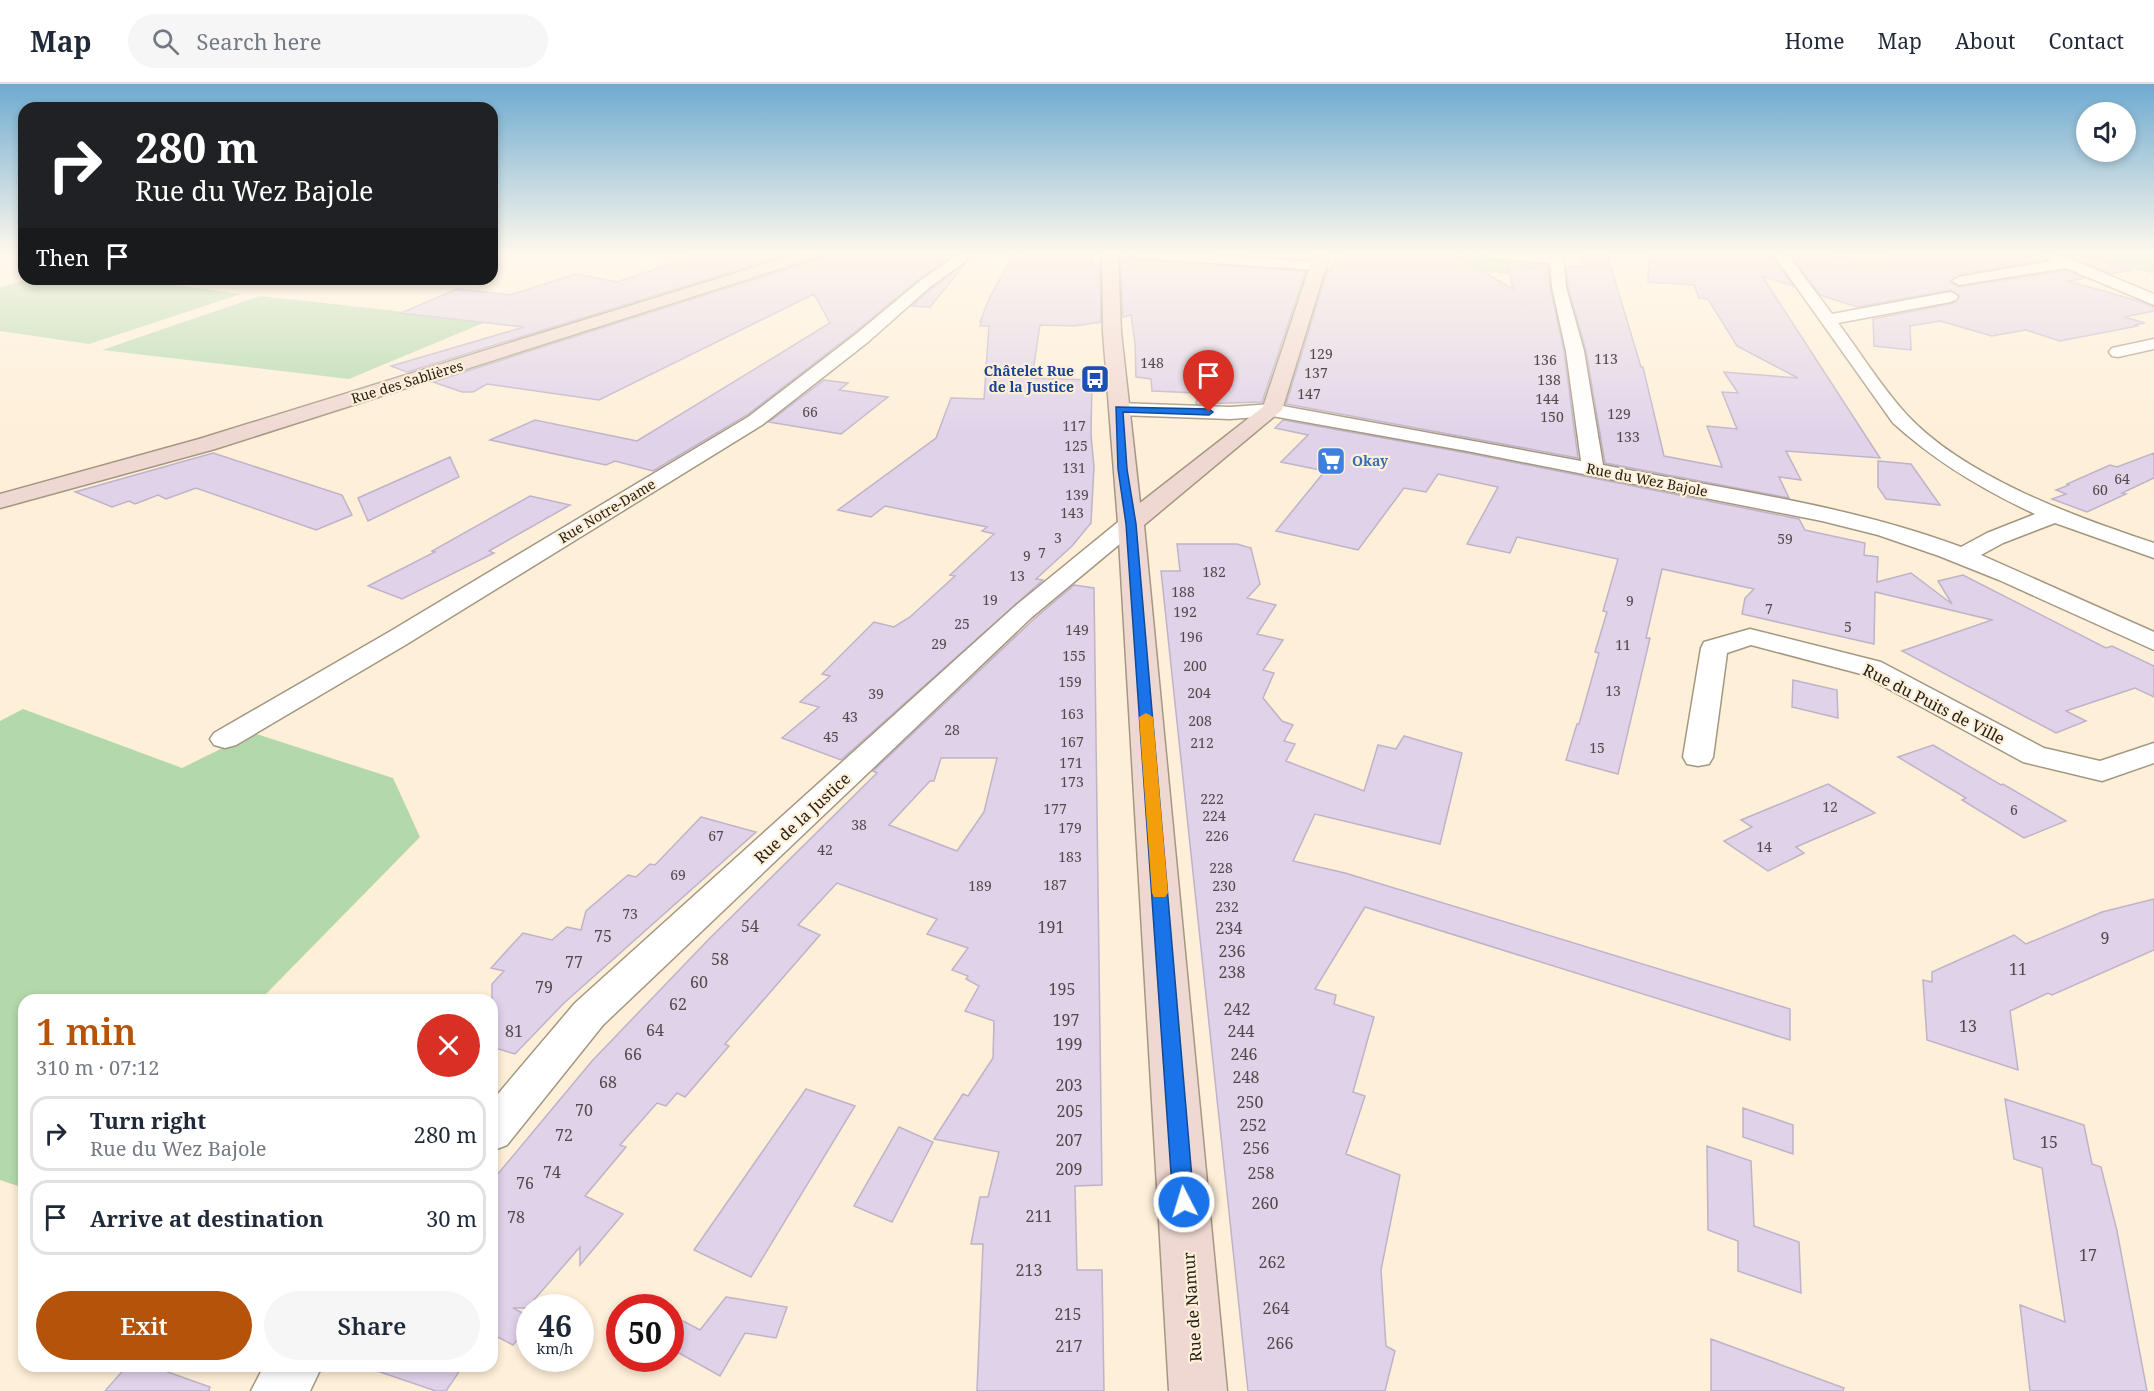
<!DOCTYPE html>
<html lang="en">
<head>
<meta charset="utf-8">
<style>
  body { margin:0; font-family:"Noto Serif",serif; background:#f6f6f7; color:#1f2937; height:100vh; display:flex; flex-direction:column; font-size:22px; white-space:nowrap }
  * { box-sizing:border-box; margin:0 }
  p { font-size:20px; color:#747a83 }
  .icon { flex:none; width:33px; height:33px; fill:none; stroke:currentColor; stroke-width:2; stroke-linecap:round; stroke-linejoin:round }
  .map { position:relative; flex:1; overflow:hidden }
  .drawer { position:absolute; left:18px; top:910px; width:480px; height:378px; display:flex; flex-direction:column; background:#fff; border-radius:18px; box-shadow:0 3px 9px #0003 }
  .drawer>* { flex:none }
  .hud { position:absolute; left:18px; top:18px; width:480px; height:183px; border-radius:18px; box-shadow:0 3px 9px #0003; background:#202124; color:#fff; overflow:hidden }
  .buttons { position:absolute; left:2076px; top:18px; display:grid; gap:12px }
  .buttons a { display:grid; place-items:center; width:60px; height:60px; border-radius:50%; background:#fff; box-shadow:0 3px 9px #0003; font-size:30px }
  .speed { position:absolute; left:516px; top:1210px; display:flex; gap:12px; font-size:30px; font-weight:700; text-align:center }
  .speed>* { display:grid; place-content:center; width:78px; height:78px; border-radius:50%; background:#fff; box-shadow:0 3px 9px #0003; line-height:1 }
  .speed small { font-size:15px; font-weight:400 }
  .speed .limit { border:9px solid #d22; background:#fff; color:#111 }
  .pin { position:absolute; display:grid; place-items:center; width:51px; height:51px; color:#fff; margin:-62px -26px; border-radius:50% 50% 50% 0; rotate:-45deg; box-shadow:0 0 6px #0007 }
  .pin .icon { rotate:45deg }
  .me { position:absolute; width:66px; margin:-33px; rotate:355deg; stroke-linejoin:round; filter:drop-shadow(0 0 4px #0008) }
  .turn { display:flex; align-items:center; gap:21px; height:126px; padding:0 18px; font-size:27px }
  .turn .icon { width:78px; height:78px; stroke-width:2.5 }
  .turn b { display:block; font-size:42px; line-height:51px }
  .then { display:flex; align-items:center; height:57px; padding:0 18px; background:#0003; gap:12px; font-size:22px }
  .round { display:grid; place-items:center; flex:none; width:63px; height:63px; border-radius:32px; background:#f6f6f7 }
  .summary { display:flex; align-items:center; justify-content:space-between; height:102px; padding:0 18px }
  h1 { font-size:36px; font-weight:600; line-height:45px; color:#b45309 }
  .action { display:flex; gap:12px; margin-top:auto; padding:12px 18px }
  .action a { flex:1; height:69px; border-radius:36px; background:#b45309; color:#fff; font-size:24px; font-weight:600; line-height:69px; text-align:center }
  .action a+a { background:#f6f6f7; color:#1f2937 }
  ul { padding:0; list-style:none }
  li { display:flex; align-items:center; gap:18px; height:75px; margin:0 12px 9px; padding:0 6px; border:3px solid #e0e1e3; border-radius:18px }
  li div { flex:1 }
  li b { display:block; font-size:22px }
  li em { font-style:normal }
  header { display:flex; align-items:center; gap:36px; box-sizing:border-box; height:84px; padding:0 30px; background:#fff; border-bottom:2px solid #e0e1e3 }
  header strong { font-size:28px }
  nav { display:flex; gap:33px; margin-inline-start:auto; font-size:21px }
  .search { width:420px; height:54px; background:#f6f6f7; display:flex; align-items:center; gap:15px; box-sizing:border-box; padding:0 21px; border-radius:33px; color:#747a83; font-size:22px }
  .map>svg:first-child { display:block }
  .green { fill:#b3d8ab }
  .building { fill:#dfd2e9; stroke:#bfb3c9; stroke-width:1.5; fill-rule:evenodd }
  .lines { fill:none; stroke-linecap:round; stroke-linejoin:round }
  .minor-casing { stroke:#a49781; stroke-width:3 }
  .secondary-casing { stroke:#a49781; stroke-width:3 }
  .minor { fill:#fff; fill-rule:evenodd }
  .secondary { fill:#f0d8d2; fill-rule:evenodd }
  .route { fill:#1a73e8; stroke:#114b97; stroke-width:1.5 }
  .slow { fill:#f59e0b }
  .labels { text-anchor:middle; stroke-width:4.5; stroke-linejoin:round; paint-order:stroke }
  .number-label { font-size:14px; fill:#514a4a }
  .far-transit-label { font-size:14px; font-weight:bold; fill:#164399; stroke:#feefd8; text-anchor:end }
  .far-street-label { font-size:14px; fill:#221d15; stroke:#feefd8 }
  .far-shop-label { font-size:14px; font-weight:bold; fill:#366cbe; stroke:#feefd8; text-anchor:start }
  .street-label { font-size:16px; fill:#221d15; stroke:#feefd8 }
  .near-number-label { font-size:16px; fill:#514a4a }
</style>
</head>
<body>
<header>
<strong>Map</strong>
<div class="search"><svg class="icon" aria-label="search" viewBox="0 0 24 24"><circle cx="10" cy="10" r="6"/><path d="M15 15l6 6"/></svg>Search here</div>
<nav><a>Home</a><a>Map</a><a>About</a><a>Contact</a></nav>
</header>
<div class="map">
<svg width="2154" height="1307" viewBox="0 0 2154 1307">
  <rect width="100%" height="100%" fill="#feefd8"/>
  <path class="green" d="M2078,170H2154V190Z
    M1461,171L1546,176L1549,193L1452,186L1461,181Z
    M29,195H129L241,210L89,260L0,247V203Z
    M260,212L488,237L349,295L102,266Z
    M23,625L182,684L253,649L393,694L420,753L260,916H24V1104L0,1096V637Z"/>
  <path class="building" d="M686,170H790L407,288L391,282L524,243L401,229L457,205L510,211L576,190L617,198L685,175Z
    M822,170H955L919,195L855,248L747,331L653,387L615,377L606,381L490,356L535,336L637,357L830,239L814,210L599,316L487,300L473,308H462L433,298L818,175Z
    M1013,170H1094L1091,182L1100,180L1101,238L1075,242L1040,241L1032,294L1092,296L1091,351L1094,383L1091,439L1072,462L1036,495L1043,496L841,676L782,654L819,623L800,618L830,592L822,590L874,538L894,543L910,533L955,492L950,491L994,450L982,447L987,443L885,422L871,433L838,426L936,354L951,314L984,315L989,242H980L982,238H980L989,215Z
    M1344,170L1456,172L1513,205L1508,182L1538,184V180L1548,181L1550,203L1564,267L1578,374L1286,320L1328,185H1331L1333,178L1342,177Z
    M1581,170H1607L1641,283H1643L1664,372L1722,383L1707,342L1737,345L1722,308L1738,309L1724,288L1798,294L1737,262L1708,215L1699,214L1694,201L1648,198L1649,170H1771L1793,202L1762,192L1880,374L1786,367L1801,396L1779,393L1789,414L1605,379L1586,267L1568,203L1566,182L1583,183Z
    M1790,170L1887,175V170H2037L2045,176L1959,191L1950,198L1959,203L2066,186L2085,194L2068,197L2135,216L2154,223V227L2124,233L2145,239L2134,241L2137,242L2060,257L2026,246L1992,252L1940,237L1910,242L1911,266L1874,262L1873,235L1950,220L1957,218L1960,211L1950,206L1857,223L1820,211Z
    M2064,170H2075L2132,186L2111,190Z
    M1131,172L1140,176L1306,187L1262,318L1196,320L1198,309L1152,307L1151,295L1136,293L1135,259L1131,231L1123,233L1120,174Z
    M965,180L930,223L912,222L931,205Z
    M824,296L848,299L839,306L888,313L841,350L769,338Z
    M1283,336L1467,369L1799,435L1805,446L1865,459L1864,471L1878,473L1877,498L1911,489L1952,520L1938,497L1963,491L2106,564L2112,562L2154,582V613L2135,604L2066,627L2086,637L2056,649L1902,567L1992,536L1875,508L1874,560L1742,530L1745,514L1754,505L1662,485L1646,554H1650L1618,690L1566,676L1577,640H1579L1599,569L1595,568L1607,528L1603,527L1618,475L1517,453L1510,469L1467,460L1498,403L1438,390L1426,408L1404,404L1358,466L1276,447L1325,387L1281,378L1308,351L1275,344Z
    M213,369L342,411L352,431L316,446L196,404L166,415L158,411L135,420L129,417L112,423L75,408Z
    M2154,369V394L2122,409L2126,410L2087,428L2052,415L2066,410L2056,406L2069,401L2067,400L2110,381L2117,383Z
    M450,373L459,393L368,437L358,414Z
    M1878,377L1911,380L1940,421L1886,415L1878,403Z
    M530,412L570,421L489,467L494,469L402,515L368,502L435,468L432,467Z
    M1177,460H1237L1251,464L1260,500L1247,514L1276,521L1257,550L1283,556L1263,586L1274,589L1263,614L1282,637L1293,641L1284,657L1295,660L1286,677L1364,707L1378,661L1396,665L1404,652L1462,669L1440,760L1315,730L1293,777L1345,789L1790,925V956L1365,823L1315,905L1336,911L1334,920L1374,933L1353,1008L1365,1012L1346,1070L1400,1091L1381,1186L1386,1262L1395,1267L1385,1307H1248L1161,487H1180Z
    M1074,501L1094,504L1102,1101L1075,1102L1077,1186H1102L1104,1307H977L983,1160H971L980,1113H988L999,1068L934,1055L963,1010L968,1012L993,974L994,937L965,927L979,902L966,895L968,892L952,886L968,864L927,850L937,835L837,799L798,841L820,851L725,960L729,962L685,1013L677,1009L666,1022L657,1019L620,1061L626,1063L585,1112L623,1130L580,1181V1163L527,1224H513L530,1233V1241L513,1261L492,1250V1097L592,977L709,855L877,689L873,687L1034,535ZM941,674H997L984,728L957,767L889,741L930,697H934Z
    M1793,596L1837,606L1838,634L1792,623Z
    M1933,661L2001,701L2003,700L2066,737L2024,754L1962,716L1966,714L1898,673Z
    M1828,700L1875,729L1796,763L1804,769L1768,787L1724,757L1752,743L1741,736Z
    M701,733L756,748L564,919L515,970L492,963V900L504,887L491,884L523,849L552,856L567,843L581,846L586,827L628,791L636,793L650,780L655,781Z
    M2154,815V866L2052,911L2048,909L2010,927L2018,986L1927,956L1923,896L1932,898V888L2014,851L2026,860L2102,828Z
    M806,1005L855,1022L751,1193L694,1166Z
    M2005,1015L2084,1041L2092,1080L2101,1083L2117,1147L2147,1307H2030L2020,1221L2065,1238L2042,1084L2014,1075Z
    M1743,1024L1793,1041V1070L1743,1053Z
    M899,1043L933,1058L892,1138L854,1122Z
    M1707,1062L1751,1077L1754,1142L1799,1158L1801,1209L1738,1187V1157L1708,1146Z
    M726,1213L787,1223L776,1254L745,1249L720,1292L670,1264V1230L700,1246Z
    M1711,1255L1844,1304L1843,1307H1711Z
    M127,1282H151L210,1303L209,1307H105Z
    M378,1282H463L446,1307H436L377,1287Z"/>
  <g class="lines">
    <g class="minor-casing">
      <path id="minor" d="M959,170H975L930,203L868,258L762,341L407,560L236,661L225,664L214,661L210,655L214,649L389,548L748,333L856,250L920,197Z
        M1133,170H1200L1318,178L1325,182L1318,186L1140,174Z
        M1482,170H1563L1566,203L1584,267L1603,381C1722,405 1846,420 1961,463L1987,449L2035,430C1983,406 1936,378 1893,339L1773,170H1787L1832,230L1950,208L1955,210L1958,213L1955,216L1950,218L1838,239C1860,268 1882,304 1907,331C1965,393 2075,433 2154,459V474L2055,439L2003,459L1981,471L2154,548V566L1999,496L1939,472L1878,451L1822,437L1467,367L1272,332L1230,335L1119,331L1112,329L1110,325L1112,321L1119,319L1230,323L1272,320L1581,377L1566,267L1552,203L1550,179L1489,174Z
        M2039,170H2058L2154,210V221L2066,184L1959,201L1952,197L1959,193L2052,177Z
        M2154,255V265L2118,273L2112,272L2109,268L2112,264Z
        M1131,432L1139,434L1142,439L1139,444L1032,533L603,941L507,1061L492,1067V1017L575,919L1014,523L1123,434Z
        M1750,545L1881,578L2044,664L2100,677L2154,659V679L2102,697L2023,678L1861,590L1751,561L1727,569L1713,673L1709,680L1698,682L1687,680L1683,673L1701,564L1704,558Z
        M264,1282H322L310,1307H251Z"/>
    </g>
    <g class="secondary-casing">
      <path id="secondary" d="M797,170H820L817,173L215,365L0,424V410L199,355Z
        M1102,170H1118L1121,248L1140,419L1263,323L1314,170H1330L1282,326L1144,441L1227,1307H1169L1118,439L1103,248Z"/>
    </g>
    <use href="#minor" class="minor"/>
    <use href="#secondary" class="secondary"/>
  </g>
  <linearGradient id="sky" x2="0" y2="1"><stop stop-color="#6eabd0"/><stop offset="0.48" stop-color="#fff8ed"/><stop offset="1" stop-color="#fff8ed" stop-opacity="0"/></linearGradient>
  <rect width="2154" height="353" fill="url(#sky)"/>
  <path class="route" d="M1116,323L1209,325L1213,328L1209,331L1123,328L1127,385L1136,440L1194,1118L1191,1125L1184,1128L1176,1125L1173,1118L1126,440L1118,385Z"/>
  <path class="slow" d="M1146,629L1153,633L1168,809L1165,813H1154L1152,809L1139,633Z"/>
  <defs>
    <g id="bus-square" transform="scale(1.5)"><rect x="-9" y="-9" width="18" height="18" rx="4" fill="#1a4fb4" stroke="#feefd8"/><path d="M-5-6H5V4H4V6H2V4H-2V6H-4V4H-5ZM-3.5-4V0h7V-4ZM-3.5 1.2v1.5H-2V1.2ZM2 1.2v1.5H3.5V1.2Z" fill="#fff"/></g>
    <g id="supermarket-square" transform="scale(1.5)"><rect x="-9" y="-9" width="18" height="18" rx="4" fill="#3f7fe0" stroke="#feefd8"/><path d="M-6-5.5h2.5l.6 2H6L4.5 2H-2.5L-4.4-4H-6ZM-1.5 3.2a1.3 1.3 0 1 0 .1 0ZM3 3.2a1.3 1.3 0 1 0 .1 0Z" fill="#fff"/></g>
  </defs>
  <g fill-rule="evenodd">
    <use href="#bus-square" x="1095" y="295"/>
    <use href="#supermarket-square" x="1331" y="377"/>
  </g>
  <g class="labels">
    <g class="number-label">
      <text x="1321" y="275">129</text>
      <text x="1606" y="280">113</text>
      <text x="1545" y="281">136</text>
      <text x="1152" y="284">148</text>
      <text x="1316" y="294">137</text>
      <text x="1549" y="301">138</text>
      <text x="1309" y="315">147</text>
      <text x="1547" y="320">144</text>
      <text x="810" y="333">66</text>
      <text x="1619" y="335">129</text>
      <text x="1552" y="338">150</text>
      <text x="1074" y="347">117</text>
      <text x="1628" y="358">133</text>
      <text x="1076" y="367">125</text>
      <text x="1074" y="389">131</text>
      <text x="2122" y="400">64</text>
      <text x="2100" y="411">60</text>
      <text x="1077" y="416">139</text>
      <text x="1072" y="434">143</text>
      <text x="1058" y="459">3</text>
      <text x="1785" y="460">59</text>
      <text x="1042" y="474">7</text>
      <text x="1027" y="477">9</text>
      <text x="1214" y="493">182</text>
      <text x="1017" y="497">13</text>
      <text x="1183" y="513">188</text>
      <text x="990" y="521">19</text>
      <text x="1630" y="522">9</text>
      <text x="1769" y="530">7</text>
      <text x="1185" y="533">192</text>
      <text x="962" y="545">25</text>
      <text x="1848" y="548">5</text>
      <text x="1077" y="551">149</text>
      <text x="1191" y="558">196</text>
      <text x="939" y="565">29</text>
      <text x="1623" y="566">11</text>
      <text x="1074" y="577">155</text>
      <text x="1195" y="587">200</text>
      <text x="1070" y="603">159</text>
      <text x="1613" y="612">13</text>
      <text x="1199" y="614">204</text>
      <text x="876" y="615">39</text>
      <text x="1072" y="635">163</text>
      <text x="850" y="638">43</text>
      <text x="1200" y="642">208</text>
      <text x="952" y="651">28</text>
      <text x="831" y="658">45</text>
      <text x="1072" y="663">167</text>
      <text x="1202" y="664">212</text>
      <text x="1597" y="669">15</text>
      <text x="1071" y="684">171</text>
      <text x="1072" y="703">173</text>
      <text x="1212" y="720">222</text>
      <text x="1830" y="728">12</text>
      <text x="1055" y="730">177</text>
      <text x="2014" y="731">6</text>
      <text x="1214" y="737">224</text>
      <text x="859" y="746">38</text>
      <text x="1070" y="749">179</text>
      <text x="716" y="757">67</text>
      <text x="1217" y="757">226</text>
      <text x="1764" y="768">14</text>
      <text x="825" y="771">42</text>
      <text x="1070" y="778">183</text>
      <text x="1221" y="789">228</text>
      <text x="678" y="796">69</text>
      <text x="1055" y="806">187</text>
      <text x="980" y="807">189</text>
      <text x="1224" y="807">230</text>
      <text x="1227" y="828">232</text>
      <text x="630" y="835">73</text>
    </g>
    <g class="far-transit-label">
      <text x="1074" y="292">Châtelet Rue<tspan x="1074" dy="16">de la Justice</tspan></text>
    </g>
    <g class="far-street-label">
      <text transform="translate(407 298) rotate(-17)" y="5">Rue des Sablières</text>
      <text transform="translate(1647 396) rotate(11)" y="5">Rue du Wez Bajole</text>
      <text transform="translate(607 427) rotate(-31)" y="5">Rue Notre-Dame</text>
    </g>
    <g class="far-shop-label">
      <text x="1352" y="382">Okay</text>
    </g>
    <g class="street-label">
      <text transform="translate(1934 620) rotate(27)" y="6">Rue du Puits de Ville</text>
      <text transform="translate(802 734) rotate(-43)" y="6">Rue de la Justice</text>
      <text transform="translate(1192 1223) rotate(-94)" y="6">Rue de Namur</text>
    </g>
    <g class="near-number-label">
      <text x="750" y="848">54</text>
      <text x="1051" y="849">191</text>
      <text x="1229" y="850">234</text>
      <text x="603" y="858">75</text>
      <text x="2105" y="860">9</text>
      <text x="1232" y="873">236</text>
      <text x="720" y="881">58</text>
      <text x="574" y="884">77</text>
      <text x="2018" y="891">11</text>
      <text x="1232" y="894">238</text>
      <text x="699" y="904">60</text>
      <text x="544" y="909">79</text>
      <text x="1062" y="911">195</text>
      <text x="678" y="926">62</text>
      <text x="1237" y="931">242</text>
      <text x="1066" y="942">197</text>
      <text x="1968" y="948">13</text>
      <text x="655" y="952">64</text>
      <text x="514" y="953">81</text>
      <text x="1241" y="953">244</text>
      <text x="1069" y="966">199</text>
      <text x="633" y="976">66</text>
      <text x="1244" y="976">246</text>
      <text x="1246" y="999">248</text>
      <text x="608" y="1004">68</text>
      <text x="1069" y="1007">203</text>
      <text x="1250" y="1024">250</text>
      <text x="584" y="1032">70</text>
      <text x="1070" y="1033">205</text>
      <text x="1253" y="1047">252</text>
      <text x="564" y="1057">72</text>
      <text x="1069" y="1062">207</text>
      <text x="2049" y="1064">15</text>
      <text x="1256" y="1070">256</text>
      <text x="1069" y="1091">209</text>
      <text x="552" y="1094">74</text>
      <text x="1261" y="1095">258</text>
      <text x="525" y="1105">76</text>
      <text x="1265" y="1125">260</text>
      <text x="1039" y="1138">211</text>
      <text x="516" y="1139">78</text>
      <text x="2088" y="1177">17</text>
      <text x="1272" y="1184">262</text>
      <text x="1029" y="1192">213</text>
      <text x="1276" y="1230">264</text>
      <text x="1068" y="1236">215</text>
      <text x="1280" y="1265">266</text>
      <text x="1069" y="1268">217</text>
    </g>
  </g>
</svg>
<div class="buttons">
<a><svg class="icon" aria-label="sound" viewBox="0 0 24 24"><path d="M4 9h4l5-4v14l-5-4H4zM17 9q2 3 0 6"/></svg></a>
</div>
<div class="speed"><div>46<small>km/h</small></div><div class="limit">50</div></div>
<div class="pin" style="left:1209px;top:328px;background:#d93025"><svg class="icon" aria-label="arrive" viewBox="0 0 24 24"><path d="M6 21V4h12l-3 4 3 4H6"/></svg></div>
<svg class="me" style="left:1184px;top:1118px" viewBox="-20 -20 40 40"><circle r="17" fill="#1a73e8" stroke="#fff" stroke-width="3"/><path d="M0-11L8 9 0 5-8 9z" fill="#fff"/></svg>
<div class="hud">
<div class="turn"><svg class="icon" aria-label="right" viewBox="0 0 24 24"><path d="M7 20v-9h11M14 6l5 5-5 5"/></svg><div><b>280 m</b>Rue du Wez Bajole</div></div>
<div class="then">Then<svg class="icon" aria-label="arrive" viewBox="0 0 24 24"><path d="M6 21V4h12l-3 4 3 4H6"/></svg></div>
</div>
<section class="drawer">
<div class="summary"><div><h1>1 min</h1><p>310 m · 07:12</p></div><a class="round" style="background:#d93025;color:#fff"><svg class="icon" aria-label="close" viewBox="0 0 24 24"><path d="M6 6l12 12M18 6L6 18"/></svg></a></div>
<ul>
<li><svg class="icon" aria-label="right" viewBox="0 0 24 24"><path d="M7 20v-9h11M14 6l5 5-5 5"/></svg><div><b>Turn right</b><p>Rue du Wez Bajole</p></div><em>280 m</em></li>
<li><svg class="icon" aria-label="arrive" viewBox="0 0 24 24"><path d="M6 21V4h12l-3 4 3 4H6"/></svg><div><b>Arrive at destination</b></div><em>30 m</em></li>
</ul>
<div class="action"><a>Exit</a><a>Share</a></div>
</section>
</div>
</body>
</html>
